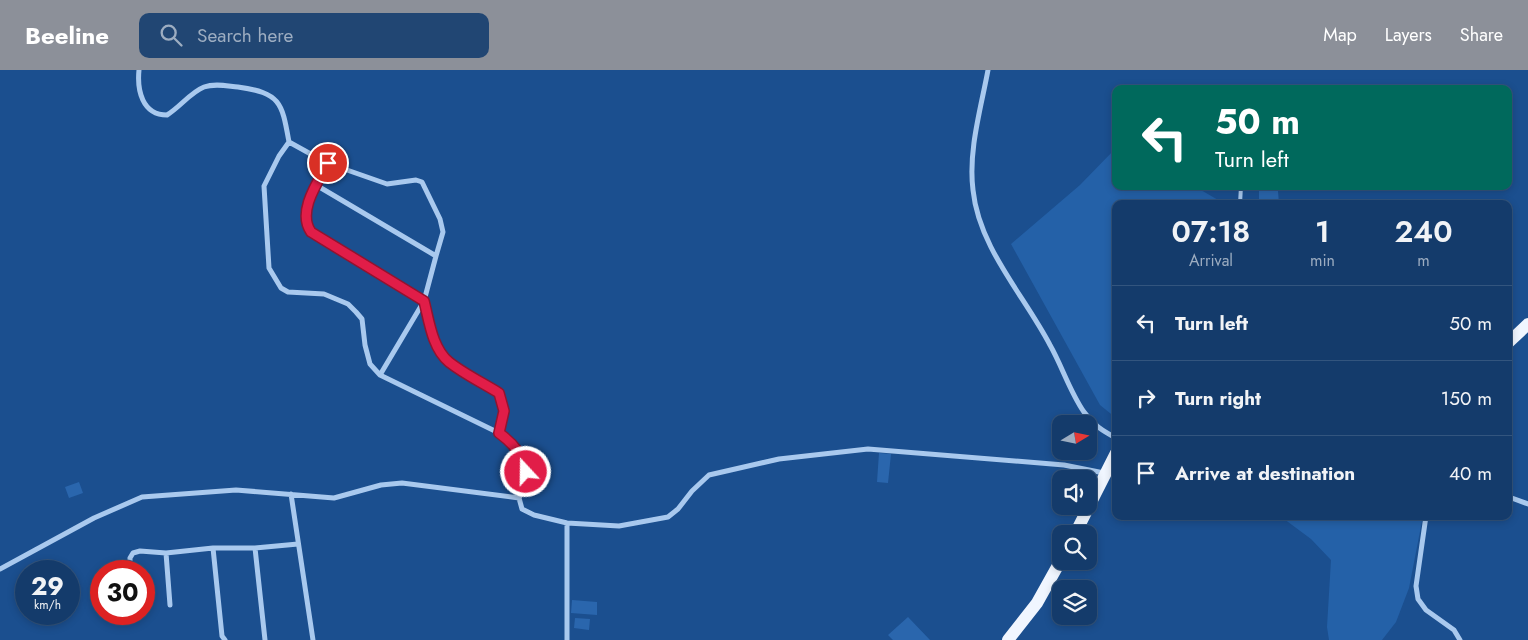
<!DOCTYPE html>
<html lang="en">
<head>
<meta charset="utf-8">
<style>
  body { margin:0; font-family:Jost,sans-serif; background:#214673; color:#f1f3f6; height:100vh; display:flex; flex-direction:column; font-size:19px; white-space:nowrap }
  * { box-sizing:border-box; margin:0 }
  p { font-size:16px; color:#9dadc1 }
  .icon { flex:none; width:28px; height:28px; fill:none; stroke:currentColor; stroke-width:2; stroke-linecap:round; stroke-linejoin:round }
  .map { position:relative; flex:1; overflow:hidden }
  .sheet { position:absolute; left:1112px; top:130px; width:400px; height:320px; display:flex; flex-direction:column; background:#143b6b; border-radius:10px; box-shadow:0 2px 8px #0003,0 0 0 1px #33557e }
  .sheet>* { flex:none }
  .top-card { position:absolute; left:1112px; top:15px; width:400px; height:105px; border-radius:10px; box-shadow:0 2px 8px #0003,0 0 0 1px #33557e; background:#00695c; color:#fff; overflow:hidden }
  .needle { width:32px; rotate:80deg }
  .fabs { position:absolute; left:1052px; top:345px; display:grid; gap:10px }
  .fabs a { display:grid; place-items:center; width:45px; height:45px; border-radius:10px; background:#143b6b; box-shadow:0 2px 8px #0003,0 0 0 1px #33557e; font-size:25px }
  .speed { position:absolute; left:15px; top:490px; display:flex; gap:10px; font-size:25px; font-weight:700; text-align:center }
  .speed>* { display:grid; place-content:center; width:65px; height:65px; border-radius:50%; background:#143b6b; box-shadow:0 2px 8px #0003,0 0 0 1px #33557e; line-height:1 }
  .speed small { font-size:12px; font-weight:400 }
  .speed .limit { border:8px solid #d22; background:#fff; color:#111 }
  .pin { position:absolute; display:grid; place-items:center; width:42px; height:42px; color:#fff; margin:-21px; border:2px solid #fff; border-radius:50%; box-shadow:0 1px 5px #0007 }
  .me { position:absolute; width:55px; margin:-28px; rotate:339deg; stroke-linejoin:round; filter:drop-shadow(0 0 4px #0008) }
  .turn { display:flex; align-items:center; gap:18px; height:105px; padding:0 20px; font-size:22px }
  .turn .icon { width:65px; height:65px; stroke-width:2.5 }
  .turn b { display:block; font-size:35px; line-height:42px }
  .eta { display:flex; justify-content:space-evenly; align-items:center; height:85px; text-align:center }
  .eta b { font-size:30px; font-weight:600; line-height:35px }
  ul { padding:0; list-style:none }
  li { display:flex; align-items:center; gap:15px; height:75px; padding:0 20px; border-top:1px solid #33557e }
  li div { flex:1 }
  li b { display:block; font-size:19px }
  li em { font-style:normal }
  header { display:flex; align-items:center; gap:30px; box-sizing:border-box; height:70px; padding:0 25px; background:#8c9099; color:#fff }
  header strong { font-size:24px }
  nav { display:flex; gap:28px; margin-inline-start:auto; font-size:18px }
  .search { width:350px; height:45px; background:#214673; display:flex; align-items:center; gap:12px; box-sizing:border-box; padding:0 18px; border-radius:10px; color:#9dadc1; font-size:19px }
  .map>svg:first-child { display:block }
  .green { fill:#2461a8 }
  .building { fill:#2a66ad }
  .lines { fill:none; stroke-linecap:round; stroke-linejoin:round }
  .service { stroke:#a9c9ee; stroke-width:4 }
  .minor { stroke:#a9c9ee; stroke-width:5 }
  .primary { stroke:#f0f6ff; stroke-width:12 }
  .route-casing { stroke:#92132f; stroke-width:12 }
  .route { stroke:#e11d48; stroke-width:9 }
</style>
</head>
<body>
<header>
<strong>Beeline</strong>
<div class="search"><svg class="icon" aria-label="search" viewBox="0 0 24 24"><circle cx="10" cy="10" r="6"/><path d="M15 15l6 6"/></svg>Search here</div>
<nav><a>Map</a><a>Layers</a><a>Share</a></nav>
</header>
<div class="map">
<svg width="1528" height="570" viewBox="0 0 1528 570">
  <rect width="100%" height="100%" fill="#1b4f8f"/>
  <path class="green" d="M1116,78V116H1194L1225,134H1116V348L1100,335L1011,174L1080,115Z
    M1280,446H1423L1409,518L1396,552L1382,570H1329L1327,557L1331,490L1311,469Z"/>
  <path class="building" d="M1259,121H1278L1279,134H1259Z
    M879,383L891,384L888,413L877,412Z
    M1077,404L1096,412L1089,428V409H1075Z
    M79,412L83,423L69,428L65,417Z
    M572,530L597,532V545L571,543Z
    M908,547L930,570H893L888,565Z
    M575,548L590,549L589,560L574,558Z"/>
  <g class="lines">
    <path class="service" d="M1240,134L1241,116"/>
    <path class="minor" d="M139,0C137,20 142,45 167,45C180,37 191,22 204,17C215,13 227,16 238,17C281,23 282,33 289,72L279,86L264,116L269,198L281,218L288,222L324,224L348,234L356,242L362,249L365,275L370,294L380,305L499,363L512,373L524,392L528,412L519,428L522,439L534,445L567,453L619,456L668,447L678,439L692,421L709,405L779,389L868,379L1064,395L1104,403
      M988,0C981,38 968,81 973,120C979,178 1024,225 1050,275C1062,296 1070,322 1084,342C1093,355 1103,361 1116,368
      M289,72L327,93L387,114L416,110L422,112L440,149L443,162L436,186
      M327,93C317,113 298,141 311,162L424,231C429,250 432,278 449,292C464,304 483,312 499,323L504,341L499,363
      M316,115L436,186L424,231L380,305
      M291,424L313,570
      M1509,427L1528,434
      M1426,446L1416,516L1418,529L1426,540L1454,560L1460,570
      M213,478L222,566L225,570
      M255,478L265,570
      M166,483L170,535
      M0,499L94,448L142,427L236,420L334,428L381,415L402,413L519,428
      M130,501V488L133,483L140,481L166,483L213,478H255L298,474
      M567,570V453"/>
    <path class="primary" d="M1509,272L1528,254
      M1075,464L1116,383
      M1008,570L1037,533L1061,490"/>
  </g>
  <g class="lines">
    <g class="route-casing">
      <path id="route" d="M328,93C317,113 297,142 311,162L424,231C429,250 432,278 449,292C464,304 483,313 499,323L504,341L499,363C514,374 522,384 526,402"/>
    </g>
    <use href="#route" class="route"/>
  </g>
</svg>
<div class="fabs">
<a><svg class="needle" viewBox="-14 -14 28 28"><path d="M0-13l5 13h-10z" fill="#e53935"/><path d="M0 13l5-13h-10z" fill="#9dadc1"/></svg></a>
<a><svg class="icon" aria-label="sound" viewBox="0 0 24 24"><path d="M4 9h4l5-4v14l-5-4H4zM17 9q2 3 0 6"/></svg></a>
<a><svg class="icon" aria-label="search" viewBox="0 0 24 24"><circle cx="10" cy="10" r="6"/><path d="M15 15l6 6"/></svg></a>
<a><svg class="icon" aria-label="layers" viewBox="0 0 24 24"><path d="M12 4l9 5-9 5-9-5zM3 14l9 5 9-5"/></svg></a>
</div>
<div class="speed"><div>29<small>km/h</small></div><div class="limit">30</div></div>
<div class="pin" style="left:328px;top:93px;background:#d93025"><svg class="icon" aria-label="arrive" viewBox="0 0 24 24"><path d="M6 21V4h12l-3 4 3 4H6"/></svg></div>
<svg class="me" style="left:526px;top:402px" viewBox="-20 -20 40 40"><circle r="17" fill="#e11d48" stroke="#fff" stroke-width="3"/><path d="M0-11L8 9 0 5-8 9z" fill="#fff"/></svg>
<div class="top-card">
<div class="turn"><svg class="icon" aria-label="left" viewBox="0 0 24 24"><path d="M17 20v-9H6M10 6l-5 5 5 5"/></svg><div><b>50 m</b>Turn left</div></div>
</div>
<section class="sheet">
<div class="eta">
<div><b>07:18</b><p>Arrival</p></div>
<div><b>1</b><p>min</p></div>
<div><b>240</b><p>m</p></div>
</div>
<ul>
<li><svg class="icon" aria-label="left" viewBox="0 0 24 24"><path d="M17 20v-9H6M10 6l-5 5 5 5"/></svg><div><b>Turn left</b></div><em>50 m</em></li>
<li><svg class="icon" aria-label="right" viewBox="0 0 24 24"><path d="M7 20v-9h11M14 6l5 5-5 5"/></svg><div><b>Turn right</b></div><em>150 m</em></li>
<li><svg class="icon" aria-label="arrive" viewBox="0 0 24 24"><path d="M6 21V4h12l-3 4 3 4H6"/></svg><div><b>Arrive at destination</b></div><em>40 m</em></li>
</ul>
</section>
</div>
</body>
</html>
